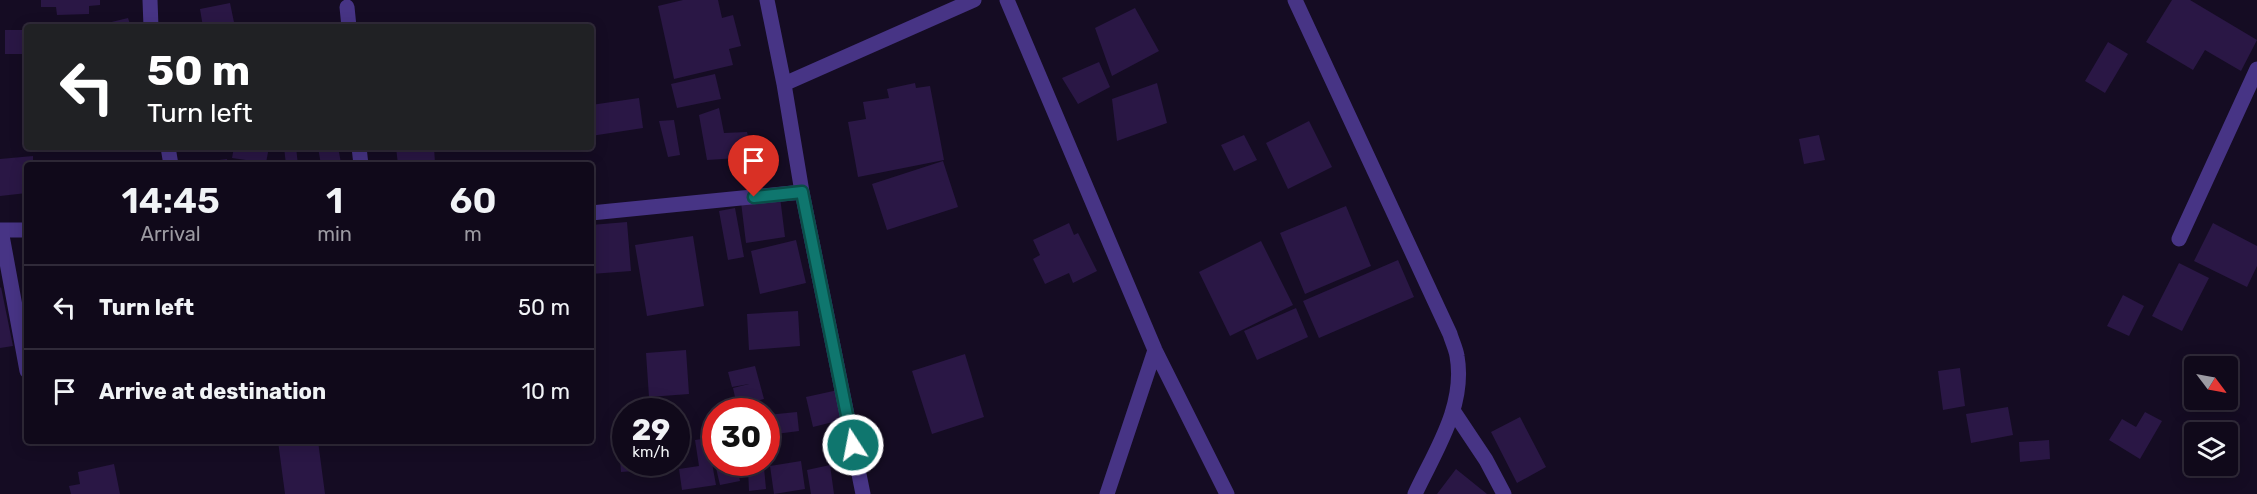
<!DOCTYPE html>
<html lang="en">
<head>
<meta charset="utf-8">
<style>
  body { margin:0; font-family:Rubik,sans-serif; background:#191223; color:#f1f3f6; height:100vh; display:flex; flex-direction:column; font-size:22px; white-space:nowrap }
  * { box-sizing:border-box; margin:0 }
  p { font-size:20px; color:#9c9aa2 }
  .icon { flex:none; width:33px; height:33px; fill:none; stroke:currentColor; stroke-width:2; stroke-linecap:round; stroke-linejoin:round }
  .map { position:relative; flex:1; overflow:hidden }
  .side { position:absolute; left:24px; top:162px; width:570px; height:282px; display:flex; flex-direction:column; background:#10091a; border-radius:6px; box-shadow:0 3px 15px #0003,0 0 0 2px #302a39 }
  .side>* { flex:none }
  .top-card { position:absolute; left:24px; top:24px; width:570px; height:126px; border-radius:6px; box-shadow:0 3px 15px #0003,0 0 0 2px #302a39; background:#202124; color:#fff; overflow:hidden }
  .needle { width:39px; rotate:122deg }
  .tools { position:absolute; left:2184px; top:356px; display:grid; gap:12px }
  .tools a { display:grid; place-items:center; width:54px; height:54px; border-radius:6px; background:#10091a; box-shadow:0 3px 15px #0003,0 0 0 2px #302a39; font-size:30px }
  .speed { position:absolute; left:612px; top:398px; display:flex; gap:12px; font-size:30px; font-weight:700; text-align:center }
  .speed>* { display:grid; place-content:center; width:78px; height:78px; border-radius:50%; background:#10091a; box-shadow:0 3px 15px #0003,0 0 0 2px #302a39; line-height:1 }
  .speed small { font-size:15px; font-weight:400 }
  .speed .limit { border:9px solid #d22; background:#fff; color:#111 }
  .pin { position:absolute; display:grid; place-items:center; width:51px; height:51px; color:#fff; margin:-62px -26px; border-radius:50% 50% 50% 0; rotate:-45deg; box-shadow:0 0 6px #0007 }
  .pin .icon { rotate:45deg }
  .me { position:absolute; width:66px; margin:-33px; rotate:349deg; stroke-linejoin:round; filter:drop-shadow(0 0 4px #0008) }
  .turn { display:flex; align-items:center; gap:21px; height:126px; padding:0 24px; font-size:27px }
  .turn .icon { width:78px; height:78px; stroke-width:2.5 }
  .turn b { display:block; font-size:42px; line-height:51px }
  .eta { display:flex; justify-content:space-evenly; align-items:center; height:102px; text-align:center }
  .eta b { font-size:36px; font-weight:600; line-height:42px }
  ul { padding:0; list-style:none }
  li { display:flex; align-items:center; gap:18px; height:84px; padding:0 24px; border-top:2px solid #302a39 }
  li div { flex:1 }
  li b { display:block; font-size:22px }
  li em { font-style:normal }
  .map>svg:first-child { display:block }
  .building { fill:#2a1745 }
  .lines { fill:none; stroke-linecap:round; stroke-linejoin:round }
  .minor { stroke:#473485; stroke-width:15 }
  .route-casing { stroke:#0a4d48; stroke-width:15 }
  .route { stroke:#0f766e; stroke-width:10 }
</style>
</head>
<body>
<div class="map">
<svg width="2257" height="494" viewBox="0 0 2257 494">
  <rect width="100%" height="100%" fill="#150c23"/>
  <path class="building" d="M41,0H100V5L89,6V14L57,15L56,7H41Z
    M683,0H718L722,18L733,15L741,46L729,49L733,65L674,79L658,6Z
    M2172,0H2190L2257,40L2241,71L2205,50L2193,70L2146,42Z
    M230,3L235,27H203L200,9Z
    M1135,8L1159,51L1112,76L1095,28Z
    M128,18L131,27H95V26Z
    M5,30H22V54H5Z
    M2108,42L2128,54L2105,93L2085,81Z
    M1099,62L1110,87L1078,104L1062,78Z
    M715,74L721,99L677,108L671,84Z
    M915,83L916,88L930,86L944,160L858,177L848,122L866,119L863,102L889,98L887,89Z
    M1157,83L1167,123L1117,141L1112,99Z
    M639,98L643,128L591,136V105Z
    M719,108L724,133L747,132L753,157L707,160L699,115Z
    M674,120L680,155L668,157L659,121Z
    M1309,121L1332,167L1288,189L1266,143Z
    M1244,135L1257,160L1234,171L1221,145Z
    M1819,135L1825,160L1804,164L1799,139Z
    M234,147H269L266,163L232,158Z
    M284,147H296L298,165H286Z
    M318,147H338L341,163L321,165Z
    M396,147H434L435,163L398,165Z
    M33,156V165H27V193L0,196V159Z
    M227,159L228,165H203V162Z
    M943,161L958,207L887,230L872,184Z
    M780,197L785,237L746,243L741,202Z
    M1346,206L1371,266L1305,294L1280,233Z
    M735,208L744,257L728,260L719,211Z
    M627,222L631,271L591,274V225Z
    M1069,223L1074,235L1078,233L1097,271L1073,283L1069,273L1045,284L1033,259L1040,255L1033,240Z
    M2213,223L2257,246V266L2247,287L2194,261Z
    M693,236L704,306L647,316L635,245Z
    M796,240L806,283L760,294L751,251Z
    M1261,241L1293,305L1230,336L1199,272Z
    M1398,260L1414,297L1319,338L1303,301Z
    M2179,263L2209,278L2182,331L2152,316Z
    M1,287L13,346L0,348V288Z
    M2123,295L2144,306L2129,336L2107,326Z
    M1296,308L1308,337L1257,360L1244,331Z
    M798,311L800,346L749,350L747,314Z
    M686,350L689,394L649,397L646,353Z
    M965,354L984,417L932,434L912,371Z
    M755,366L764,399L737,406L733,388L749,384L732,387L728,372Z
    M1960,368L1965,406L1943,410L1938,371Z
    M838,390L845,419L813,427L806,397Z
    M2008,407L2013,435L1971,443L1966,414Z
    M797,412L799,431L768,435L767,415Z
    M2145,412L2162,421L2140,459L2109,440L2122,419L2136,427Z
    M1520,417L1546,467L1517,483L1491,432Z
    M626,420V462H674V468L621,472L617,421Z
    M716,437V463H712L716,485L682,490L679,469L699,466L695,440Z
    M2049,440L2050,459L2020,462L2019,442Z
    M278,441H318L325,494H285Z
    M801,461L805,489L774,494L770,466Z
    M736,463L740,481L720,485L716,468Z
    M114,464L120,494H71L69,486L80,484L78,472Z
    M830,465L834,494H811L807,470Z
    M764,468L766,489L749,491L748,469Z
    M1456,469L1487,494H1437Z"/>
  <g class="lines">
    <path class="minor" d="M150,0L151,27
      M767,0L784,84L802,192L863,494
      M1007,0L1155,350L1227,494
      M1295,0L1450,334C1452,341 1456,349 1457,356C1466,406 1435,451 1415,494
      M347,7L349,27
      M784,84L974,0
      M168,147L171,165
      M359,147L361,165
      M591,213L802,192
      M0,230H27
      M1,230L27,371
      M2179,239L2257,69
      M1454,412L1486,460L1504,494
      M1107,494L1155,350"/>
  </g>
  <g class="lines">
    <g class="route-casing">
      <path id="route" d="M754,197L802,192L853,445"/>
    </g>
    <use href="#route" class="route"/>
  </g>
</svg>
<div class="tools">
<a><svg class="needle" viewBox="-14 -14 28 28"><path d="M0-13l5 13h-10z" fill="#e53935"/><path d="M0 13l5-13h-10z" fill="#9c9aa2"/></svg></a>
<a><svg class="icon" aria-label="layers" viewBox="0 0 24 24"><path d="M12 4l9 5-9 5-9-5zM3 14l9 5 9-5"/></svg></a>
</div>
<div class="speed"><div>29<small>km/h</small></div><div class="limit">30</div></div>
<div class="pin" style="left:754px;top:197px;background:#d93025"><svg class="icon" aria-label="arrive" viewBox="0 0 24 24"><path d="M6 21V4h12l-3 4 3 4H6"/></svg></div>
<svg class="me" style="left:853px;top:445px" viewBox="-20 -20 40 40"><circle r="17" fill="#0f766e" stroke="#fff" stroke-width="3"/><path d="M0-11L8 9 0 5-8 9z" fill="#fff"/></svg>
<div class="top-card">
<div class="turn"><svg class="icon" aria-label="left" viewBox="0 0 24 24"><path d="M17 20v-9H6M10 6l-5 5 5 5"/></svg><div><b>50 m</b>Turn left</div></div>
</div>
<section class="side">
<div class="eta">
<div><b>14:45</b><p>Arrival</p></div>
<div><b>1</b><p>min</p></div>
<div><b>60</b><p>m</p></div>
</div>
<ul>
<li><svg class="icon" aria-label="left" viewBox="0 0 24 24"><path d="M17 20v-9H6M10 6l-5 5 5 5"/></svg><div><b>Turn left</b></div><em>50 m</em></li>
<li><svg class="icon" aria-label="arrive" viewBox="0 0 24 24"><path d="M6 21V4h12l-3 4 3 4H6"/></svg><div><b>Arrive at destination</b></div><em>10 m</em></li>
</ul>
</section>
</div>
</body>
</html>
